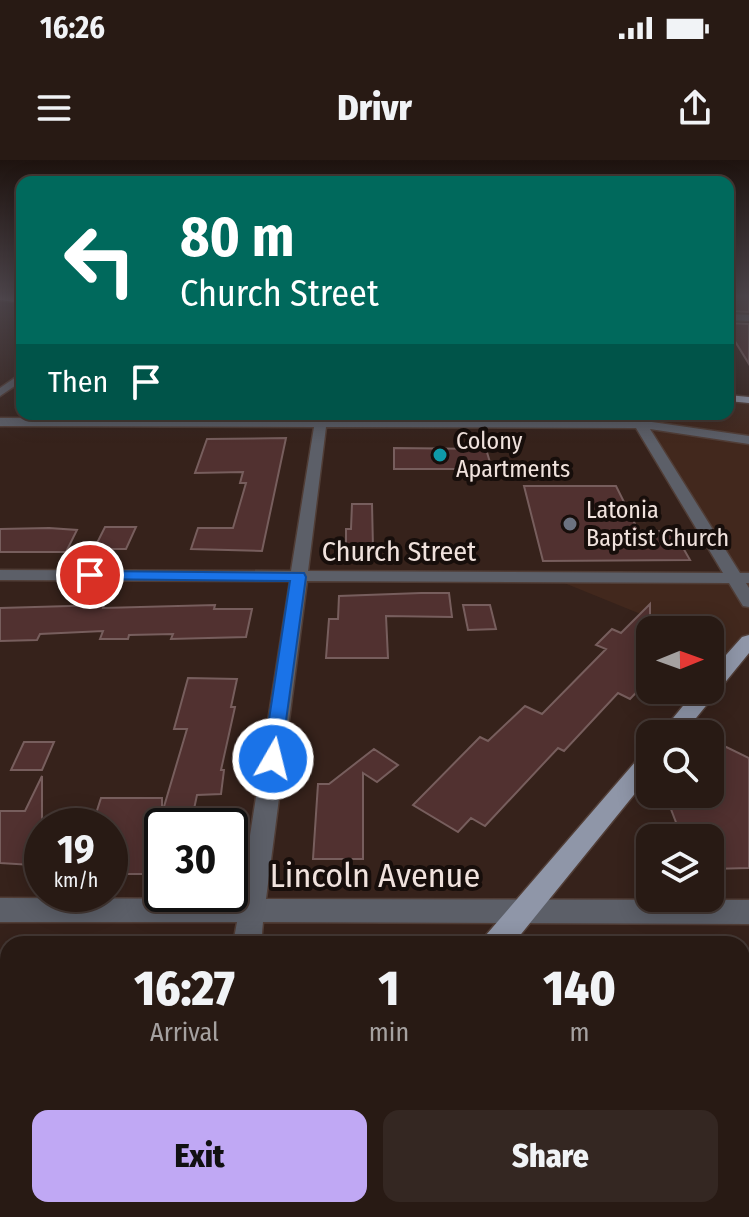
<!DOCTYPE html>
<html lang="en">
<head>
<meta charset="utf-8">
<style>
  body { margin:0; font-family:"Fira Sans Condensed",sans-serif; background:#342722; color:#f1f3f6; height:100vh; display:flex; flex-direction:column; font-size:30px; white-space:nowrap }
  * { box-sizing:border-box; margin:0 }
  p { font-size:26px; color:#a5a1a0 }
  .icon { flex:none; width:44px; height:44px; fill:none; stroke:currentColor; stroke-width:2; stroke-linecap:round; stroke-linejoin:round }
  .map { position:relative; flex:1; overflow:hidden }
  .sheet { position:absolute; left:0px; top:776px; width:750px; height:282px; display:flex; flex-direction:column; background:#281a14; border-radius:24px 24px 0 0; box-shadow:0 4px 20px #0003,0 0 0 2px #443834 }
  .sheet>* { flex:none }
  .banner { position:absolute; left:16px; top:16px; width:718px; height:244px; border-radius:16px; box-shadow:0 4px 20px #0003,0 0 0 2px #443834; background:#00695c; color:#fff; overflow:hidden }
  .needle { width:52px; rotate:89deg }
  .buttons { position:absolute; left:636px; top:456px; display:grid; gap:16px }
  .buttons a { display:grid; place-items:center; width:88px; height:88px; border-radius:16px; background:#281a14; box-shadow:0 4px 20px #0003,0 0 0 2px #443834; font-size:40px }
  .speed { position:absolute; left:24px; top:648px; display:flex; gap:16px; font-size:40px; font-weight:700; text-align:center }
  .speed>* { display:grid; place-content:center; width:104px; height:104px; border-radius:50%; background:#281a14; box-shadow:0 4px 20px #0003,0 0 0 2px #443834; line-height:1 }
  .speed small { font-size:20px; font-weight:400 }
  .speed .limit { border:4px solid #111; border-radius:12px; background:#fff; color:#111 }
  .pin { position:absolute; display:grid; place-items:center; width:68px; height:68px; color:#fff; margin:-34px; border:4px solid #fff; border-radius:50%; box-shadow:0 2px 8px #0007 }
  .me { position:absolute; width:88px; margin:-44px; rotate:8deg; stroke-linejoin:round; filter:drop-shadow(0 0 6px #0008) }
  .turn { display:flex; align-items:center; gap:28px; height:168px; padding:0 32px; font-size:36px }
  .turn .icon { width:104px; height:104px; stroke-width:2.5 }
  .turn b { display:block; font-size:56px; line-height:68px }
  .then { display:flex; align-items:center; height:76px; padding:0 32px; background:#0003; gap:16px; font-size:30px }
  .eta { display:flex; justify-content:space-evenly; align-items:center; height:136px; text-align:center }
  .eta b { font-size:48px; font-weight:800; line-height:56px }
  .button { display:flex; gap:16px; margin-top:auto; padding:16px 32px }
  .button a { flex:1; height:92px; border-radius:16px; background:#c0a8f4; color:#111; font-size:32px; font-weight:800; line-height:92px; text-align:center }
  .button a+a { background:#342722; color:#f1f3f6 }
  .status { display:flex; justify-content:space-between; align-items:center; height:56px; padding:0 40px; background:#281a14; direction:ltr }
  .status svg { height:22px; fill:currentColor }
  header { display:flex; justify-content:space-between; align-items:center; height:104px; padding:0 32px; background:#281a14; font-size:36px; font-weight:800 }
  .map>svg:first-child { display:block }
  .built { fill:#42281d }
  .building { fill:#513130; stroke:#775e5d; stroke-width:2 }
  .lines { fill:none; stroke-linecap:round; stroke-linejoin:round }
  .minor-casing { stroke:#503d36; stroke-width:3 }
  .major-casing { stroke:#503d36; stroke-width:3 }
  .minor { fill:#5c5f68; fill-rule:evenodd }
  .major { fill:#8f96a8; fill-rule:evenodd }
  .route { fill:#1a73e8; stroke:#114b97; stroke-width:2 }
  .culture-dot { fill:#0f9aa8; stroke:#170e0b; stroke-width:3 }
  .worship-dot { fill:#6b7280; stroke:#170e0b; stroke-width:3 }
  .labels { text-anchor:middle; stroke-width:8; stroke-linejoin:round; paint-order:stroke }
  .far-poi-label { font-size:24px; fill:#f0e2dd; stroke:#170e0b; text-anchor:start }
  .street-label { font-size:28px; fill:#f0e2dd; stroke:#170e0b }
  .near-street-label { font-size:34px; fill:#f0e2dd; stroke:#170e0b }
</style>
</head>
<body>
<div class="status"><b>16:26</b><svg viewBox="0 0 49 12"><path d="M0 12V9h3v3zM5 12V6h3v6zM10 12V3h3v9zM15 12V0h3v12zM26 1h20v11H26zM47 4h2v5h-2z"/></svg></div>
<header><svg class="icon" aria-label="menu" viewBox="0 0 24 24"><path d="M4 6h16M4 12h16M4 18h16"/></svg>Drivr<svg class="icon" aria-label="share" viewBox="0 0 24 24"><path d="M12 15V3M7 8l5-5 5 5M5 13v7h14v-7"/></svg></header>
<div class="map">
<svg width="749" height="1057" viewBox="0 0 749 1057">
  <rect width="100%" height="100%" fill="#36221b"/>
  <path class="built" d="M728,238L749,240V481L735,496L710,483V470H680L552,418H735L634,254H728Z"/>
  <path class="building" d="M728,135H749V152L728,151Z
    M728,163L749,164V204L728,170Z
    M286,278L262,391L191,389L198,368H233L246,323H240L243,312L195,313L207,279Z
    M394,288L486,289L492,309H394Z
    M524,326H616L638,370L674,372L690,400L543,401Z
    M352,344H372L373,388L346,391V369H351Z
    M105,367H136L126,389H94Z
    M49,368L77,370L66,392H0V369Z
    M421,433H449L452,457L386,456L388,498H326L329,459H338L339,436Z
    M650,444V518L630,539L618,533L564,591L558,588L485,666L471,658L458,672L413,645L480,577L488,581L525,546L542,554L606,489L596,485L612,469L621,473Z
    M104,445L103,448L215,445L214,449H252L246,477L171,479L173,474L129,475L128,479H100L103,471L40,474L37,480L0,481V448Z
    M463,445H490L496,469L468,470Z
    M188,518L237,519L231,547H235L221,610H224L221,634L197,635L194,649L163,650L187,569H174Z
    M24,582H54L42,610H11Z
    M718,583L749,598V708L710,709V678H682L669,644L679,634H710V593Z
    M374,589L398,605L377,622L363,613V699H313L318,624H329Z
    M42,616V683L32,705L0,703V651H25Z
    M101,638H162V714H110V666H92Z"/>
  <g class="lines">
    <g class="minor-casing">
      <path id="minor" d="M728,154L749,155V161L728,160Z
        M22,213V221L0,236V228Z
        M316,254H328L327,259L632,260V254H638L645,261L749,276V284L650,269L740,413H749V423H746L749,428V447L743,446L729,423L307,421L266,739L749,740V764L263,762L261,784H233L237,762H0V738L240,739L290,421L0,420V410L291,411L314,267L0,266V258L315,259ZM326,267L636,268L723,413L308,411Z
        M193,1050H229L228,1057H192Z"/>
    </g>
    <g class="major-casing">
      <path id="major" d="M0,135L22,137V143L0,140Z
        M728,235L749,237V243L728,241Z
        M749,475V493L683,574H660L696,530H710V513L742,477Z
        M650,592V615L513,784H482L486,775L642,594Z
        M8,1026V1050H23L19,1057H0V1029Z"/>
    </g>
    <use href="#minor" class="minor"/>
    <use href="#major" class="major"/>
  </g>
  <linearGradient id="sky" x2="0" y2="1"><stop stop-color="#1e130f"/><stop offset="0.48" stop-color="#4c444a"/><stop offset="1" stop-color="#4c444a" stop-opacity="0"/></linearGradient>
  <rect width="749" height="283" fill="url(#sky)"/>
  <path class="route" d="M90,411L304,413L306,417L280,604H266L263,599L290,421L84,419V412Z"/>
  <circle class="culture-dot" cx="440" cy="295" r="8"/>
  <circle class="worship-dot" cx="570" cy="364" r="8"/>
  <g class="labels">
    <g class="far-poi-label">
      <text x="456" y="289">Colony<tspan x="456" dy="28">Apartments</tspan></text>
      <text x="586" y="358">Latonia<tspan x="586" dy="28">Baptist Church</tspan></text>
    </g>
    <g class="street-label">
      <text x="399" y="401">Church Street</text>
    </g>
    <g class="near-street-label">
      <text x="375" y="727">Lincoln Avenue</text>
    </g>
  </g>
</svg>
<div class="buttons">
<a><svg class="needle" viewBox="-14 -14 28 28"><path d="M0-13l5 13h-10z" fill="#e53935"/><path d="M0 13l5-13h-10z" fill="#a5a1a0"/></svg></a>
<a><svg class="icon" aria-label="search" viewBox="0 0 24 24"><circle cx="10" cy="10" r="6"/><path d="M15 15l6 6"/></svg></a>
<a><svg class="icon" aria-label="layers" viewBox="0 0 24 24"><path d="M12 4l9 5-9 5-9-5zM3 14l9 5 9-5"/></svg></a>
</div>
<div class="speed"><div>19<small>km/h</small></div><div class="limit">30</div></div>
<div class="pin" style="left:90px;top:415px;background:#d93025"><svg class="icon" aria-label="arrive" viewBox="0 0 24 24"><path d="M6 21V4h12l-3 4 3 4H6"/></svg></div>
<svg class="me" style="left:273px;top:599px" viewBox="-20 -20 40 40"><circle r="17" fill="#1a73e8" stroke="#fff" stroke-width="3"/><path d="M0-11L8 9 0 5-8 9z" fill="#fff"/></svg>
<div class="banner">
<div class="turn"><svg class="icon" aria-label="left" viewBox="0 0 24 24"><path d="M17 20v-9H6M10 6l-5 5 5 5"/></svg><div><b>80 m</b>Church Street</div></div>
<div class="then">Then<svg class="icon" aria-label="arrive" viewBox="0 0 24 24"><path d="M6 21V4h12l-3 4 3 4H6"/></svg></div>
</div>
<section class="sheet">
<div class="eta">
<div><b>16:27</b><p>Arrival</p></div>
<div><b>1</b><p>min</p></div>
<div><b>140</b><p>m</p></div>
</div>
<div class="button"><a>Exit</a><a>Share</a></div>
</section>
</div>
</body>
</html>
